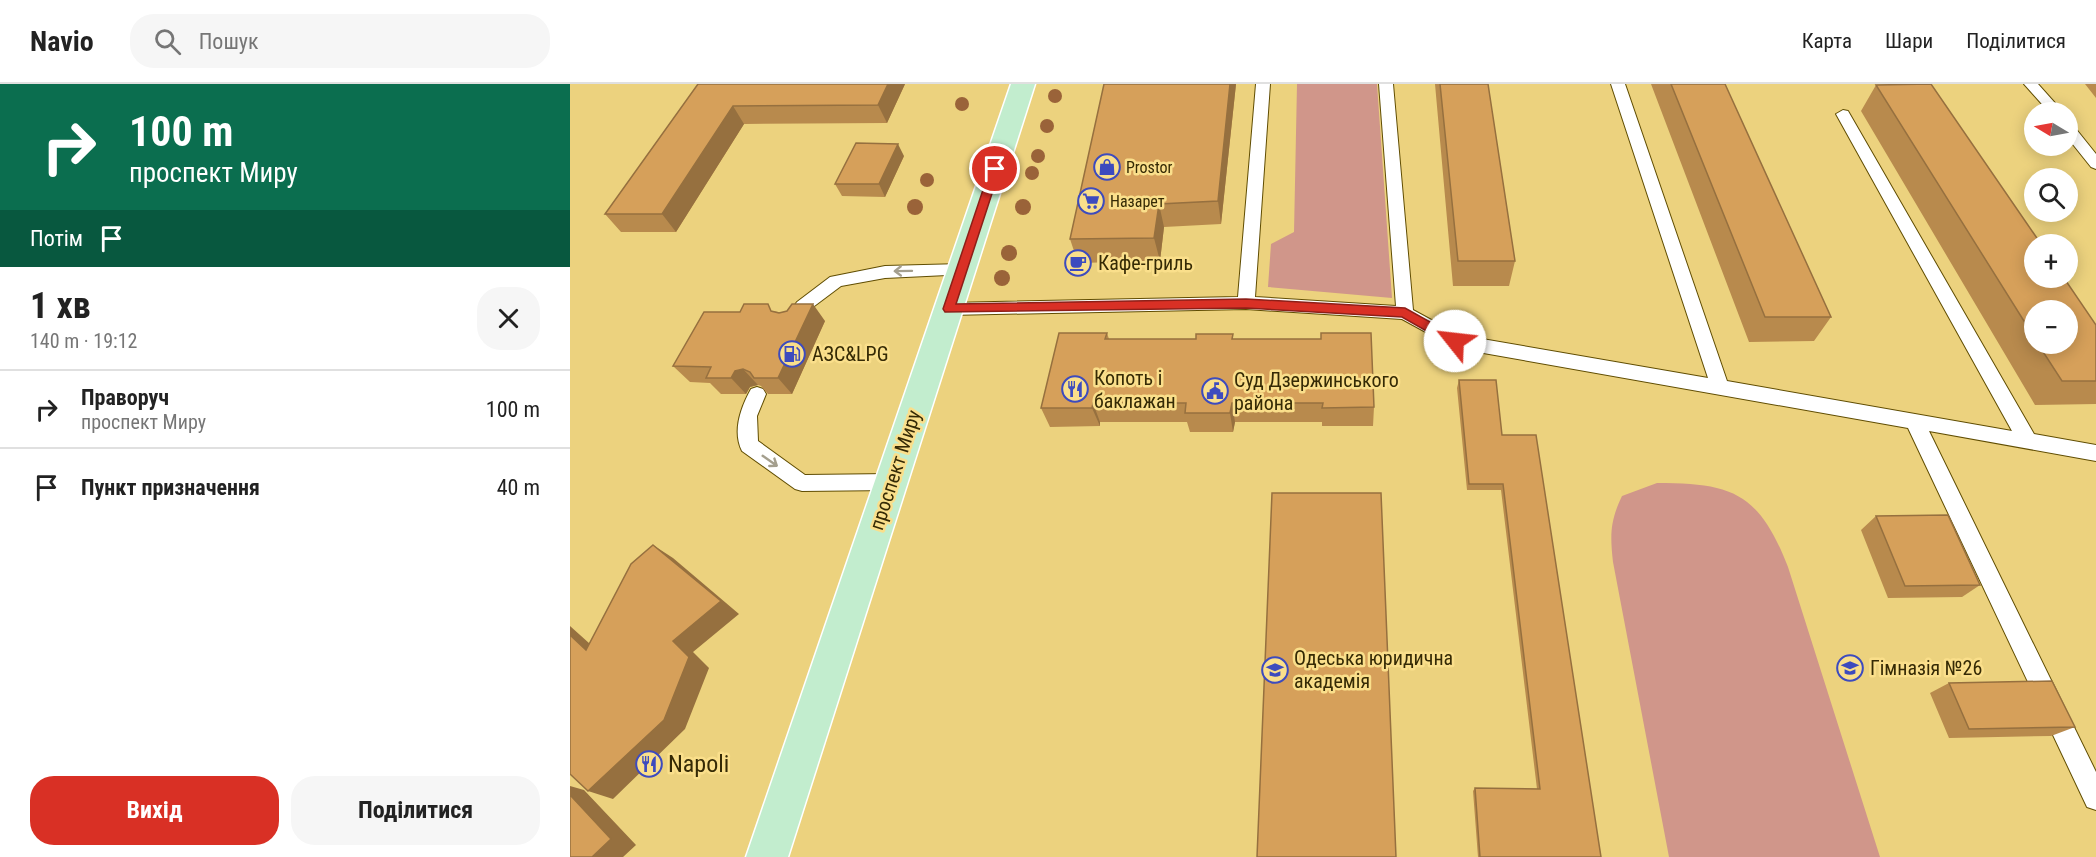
<!DOCTYPE html>
<html lang="uk">
<head>
<meta charset="utf-8">
<style>
  body { margin:0; font-family:"Roboto Condensed",sans-serif; background:#f6f6f6; color:#222; height:100vh; display:flex; flex-direction:column; font-size:22px; white-space:nowrap }
  * { box-sizing:border-box; margin:0 }
  p { font-size:20px; color:#767676 }
  .icon { flex:none; width:33px; height:33px; fill:none; stroke:currentColor; stroke-width:2; stroke-linecap:round; stroke-linejoin:round }
  .map { position:relative; flex:1; overflow:hidden }
  .side { display:flex; flex-direction:column; background:#fff; width:570px }
  .side>* { flex:none }
  .hud { background:#0b6e4f; color:#fff; overflow:hidden }
  .needle { width:39px; rotate:280deg }
  .tools { position:absolute; left:1454px; top:18px; display:grid; gap:12px }
  .tools a { display:grid; place-items:center; width:54px; height:54px; border-radius:50%; background:#fff; box-shadow:0 3px 15px #0003; font-size:30px }
  .pin { position:absolute; display:grid; place-items:center; width:51px; height:51px; color:#fff; margin:-26px; border:3px solid #fff; border-radius:50%; box-shadow:0 2px 6px #0007 }
  .me { position:absolute; width:66px; margin:-33px; rotate:299deg; stroke-linejoin:round; filter:drop-shadow(0 0 4px #0008) }
  .turn { display:flex; align-items:center; gap:21px; height:126px; padding:0 30px; font-size:27px }
  .turn .icon { width:78px; height:78px; stroke-width:2.5 }
  .turn b { display:block; font-size:42px; line-height:51px }
  .then { display:flex; align-items:center; height:57px; padding:0 30px; background:#0003; gap:12px; font-size:22px }
  .round { display:grid; place-items:center; flex:none; width:63px; height:63px; border-radius:24px; background:#f6f6f6 }
  .head { display:flex; align-items:center; justify-content:space-between; height:102px; padding:0 30px }
  h1 { font-size:36px; font-weight:700; line-height:45px }
  .primary-button { display:flex; gap:12px; margin-top:auto; padding:12px 30px }
  .primary-button a { flex:1; height:69px; border-radius:24px; background:#d93025; color:#fff; font-size:24px; font-weight:700; line-height:69px; text-align:center }
  .primary-button a+a { background:#f6f6f6; color:#222 }
  ul { padding:0; list-style:none }
  li { display:flex; align-items:center; gap:18px; height:78px; padding:0 30px; border-top:2px solid #e0e0e0 }
  li div { flex:1 }
  li b { display:block; font-size:22px }
  li em { font-style:normal }
  header { display:flex; align-items:center; gap:36px; box-sizing:border-box; height:84px; padding:0 30px; background:#fff; border-bottom:2px solid #e0e0e0 }
  header strong { font-size:28px }
  nav { display:flex; gap:33px; margin-inline-start:auto; font-size:21px }
  .search { width:420px; height:54px; background:#f6f6f6; display:flex; align-items:center; gap:15px; box-sizing:border-box; padding:0 21px; border-radius:24px; color:#767676; font-size:22px }
  main { display:flex; flex:1; min-height:0 }
  .map>svg:first-child { display:block }
  .green { fill:#d0968a }
  .lines { fill:none; stroke-linecap:round; stroke-linejoin:round }
  .lane-casing { stroke:#604d02; stroke-width:2 }
  .primary-casing { stroke:#fff; stroke-width:3 }
  .lane { fill:#fff; fill-rule:evenodd }
  .primary { fill:#c2edce; fill-rule:evenodd }
  .tree { fill:#9a6339 }
  .wall { fill:#b88a4d; fill-rule:evenodd }
  .shaded-wall { fill:#96703f }
  .building { fill:#d6a05a; stroke:#96703f; stroke-width:1.5 }
  .oneway { stroke:#a49f8e }
  .route { fill:#d93025; stroke:#8d1f18; stroke-width:1.5 }
  .labels { text-anchor:middle; stroke-width:5; stroke-linejoin:round; paint-order:stroke }
  .far-poi-label { font-size:16px; fill:#352a05; stroke:#fadf8b; text-anchor:start }
  .poi-label { font-size:20px; fill:#352a05; stroke:#fadf8b; text-anchor:start }
  .street-label { font-size:20px; fill:#352a05; stroke:#fadf8b }
  .near-poi-label { font-size:24px; fill:#352a05; stroke:#fadf8b; text-anchor:start }
</style>
</head>
<body>
<header>
<strong>Navio</strong>
<div class="search"><svg class="icon" aria-label="search" viewBox="0 0 24 24"><circle cx="10" cy="10" r="6"/><path d="M15 15l6 6"/></svg>Пошук</div>
<nav><a>Карта</a><a>Шари</a><a>Поділитися</a></nav>
</header>
<main>
<section class="side">
<div class="hud">
<div class="turn"><svg class="icon" aria-label="right" viewBox="0 0 24 24"><path d="M7 20v-9h11M14 6l5 5-5 5"/></svg><div><b>100 m</b>проспект Миру</div></div>
<div class="then">Потім<svg class="icon" aria-label="arrive" viewBox="0 0 24 24"><path d="M6 21V4h12l-3 4 3 4H6"/></svg></div>
</div>
<div class="head"><div><h1>1 хв</h1><p>140 m · 19:12</p></div><a class="round"><svg class="icon" aria-label="close" viewBox="0 0 24 24"><path d="M6 6l12 12M18 6L6 18"/></svg></a></div>
<ul>
<li><svg class="icon" aria-label="right" viewBox="0 0 24 24"><path d="M7 20v-9h11M14 6l5 5-5 5"/></svg><div><b>Праворуч</b><p>проспект Миру</p></div><em>100 m</em></li>
<li><svg class="icon" aria-label="arrive" viewBox="0 0 24 24"><path d="M6 21V4h12l-3 4 3 4H6"/></svg><div><b>Пункт призначення</b></div><em>40 m</em></li>
</ul>
<div class="primary-button"><a>Вихід</a><a>Поділитися</a></div>
</section>
<div class="map">
<svg width="1526" height="773" viewBox="0 0 1526 773">
  <rect width="100%" height="100%" fill="#ecd27e"/>
  <path class="green" d="M727,0H807L822,214L698,203L701,160L724,148Z
    M1087,399C1163,399 1189,409 1218,483L1310,773H1099L1043,478C1040,451 1040,437 1052,412Z"/>
  <g class="lines">
    <g class="lane-casing">
      <path id="lane" d="M686,0H700L685,213L826,222L809,0H823L843,226L889,251L1138,294L1041,0H1055L1157,297L1442,347L1266,30L1273,26L1278,27L1464,350L1526,361V377L1359,347L1526,688V726L1517,723L1338,344L885,264L832,235L676,225L379,231L373,229L370,225L373,221L379,219L668,213Z
        M1454,0H1468L1493,28H1479Z
        M1497,39L1502,40L1526,70V85L1521,83L1497,53Z
        M392,180L398,182L400,186L398,190L315,194L271,202L239,226L228,242L222,243L216,242L213,237L227,218L260,193L315,182Z
        M187,303L193,305L196,310L187,332L188,357L235,391L321,390L328,392L331,398L328,404L321,406L232,407L225,405L172,367C162,347 171,323 181,305Z"/>
    </g>
    <g class="primary-casing">
      <path id="primary" d="M441,0H465L218,773H176Z"/>
    </g>
    <use href="#lane" class="lane"/>
    <use href="#primary" class="primary"/>
  </g>
  <g class="tree">
    <circle cx="485" cy="12" r="7"/>
    <circle cx="392" cy="20" r="7"/>
    <circle cx="477" cy="42" r="7"/>
    <circle cx="468" cy="72" r="7"/>
    <circle cx="462" cy="89" r="7"/>
    <circle cx="357" cy="96" r="7"/>
    <circle cx="345" cy="123" r="8"/>
    <circle cx="453" cy="123" r="8"/>
    <circle cx="439" cy="169" r="8"/>
    <circle cx="432" cy="194" r="8"/>
  </g>
  <path class="wall" d="M128,0H335L317,39L174,40L106,148H51L35,130Z
    M534,0H666L651,140L594,143L590,177L508,179L500,155Z
    M865,0H918L945,177L939,202H883Z
    M1081,0H1155L1261,233L1244,257L1179,258Z
    M1515,0H1526V14Z
    M1306,1L1526,241V320L1465,321L1291,27ZM1464,226L1497,260H1464Z
    M334,72L315,113L272,112L265,100Z
    M203,227L255,237L222,310H198L191,302L188,301L180,303L176,310H151L140,299L120,298L103,282L170,228Z
    M537,249L539,255H664L804,323L803,342H752V338H665L663,348H620L617,338H530V342L480,343L471,324Z
    M889,296L932,351L1031,773H908L903,707L905,704L967,705L931,406H897L887,304Z
    M1306,432L1410,501L1392,513L1318,514L1291,446Z
    M1379,599L1505,643L1481,652L1379,654L1360,609Z"/>
  <path class="shaded-wall" d="M318,0H335L317,39L308,21Z
    M660,0H666L651,140L648,117Z
    M163,22L174,40L106,148L92,130Z
    M328,60L334,72L315,113L309,100Z
    M589,120L594,143L590,177L584,154Z
    M243,220L255,237L222,310L208,294Z
    M173,285L188,301L180,303L176,310L161,294L165,287Z
    M523,319L530,338V342L522,324Z
    M662,319L665,338L663,348L660,329Z
    M83,461L103,474L169,530L123,568L139,584L115,645L43,715L18,707L103,557Z
    M0,542L39,577L16,566L0,551Z
    M0,702L14,706L66,761L53,773H22L0,711Z"/>
  <path class="building" d="M128,0H318L308,21L163,22L92,130H35Z
    M534,0H660L648,117L589,120L584,154L500,155Z
    M870,0H918L945,177H888Z
    M1101,0H1155L1261,233H1195Z
    M1361,0L1471,160H1464V194H1494L1526,241V297H1492L1468,260H1497V226H1464V253L1306,1Z
    M286,59L328,60L309,100H265Z
    M174,220H198L201,227L209,229L217,227L222,220H243L208,294H184L180,288L173,285L165,287L161,294H136L141,283L103,282L134,228H170Z
    M489,249H537L535,255H626V250H663L662,255H751V249H801L804,323L752,324L753,319H662L660,329H615L616,319H523L522,324H471Z
    M889,296H926L932,351H966L1031,773H910L905,704L970,705L933,400H899Z
    M702,409H811L826,773H687Z
    M1378,431L1410,501L1335,502L1306,432Z
    M83,461L151,517L103,557L119,573L94,636L18,707L0,690V551L16,566L61,480Z
    M1482,597L1505,643L1399,645L1379,599Z
    M0,711L41,755L22,773H0Z"/>
  <defs><path id="oneway-shaft" d="M-6 0H5M1.5-3L5.5 0L1.5 3" fill="none" stroke-width="1.6" stroke-linecap="round" stroke-linejoin="round" transform="scale(1.5)"/></defs>
  <g class="oneway">
    <use href="#oneway-shaft" transform="translate(333 187) rotate(179)"/>
    <use href="#oneway-shaft" transform="translate(200 377) rotate(35)"/>
  </g>
  <path class="route" d="M425,82L430,85L386,220L676,215L835,224L889,254L891,257L889,261H881L832,233L676,224L375,228L373,225L420,85Z"/>
  <defs>
    <g id="shop-ring" transform="scale(1.35)"><circle r="9.5" fill="#fadf8b" stroke="#3d4bbe" stroke-width="1.5"/><path d="M-5-2.5h2.3a2.7 3.5 0 0 1 5.4 0H5L5.5 6h-11ZM-1.5-2.5h3a1.5 2.3 0 0 0-3 0Z" fill="#3d4bbe"/></g>
    <g id="supermarket-ring" transform="scale(1.35)"><circle r="9.5" fill="#fadf8b" stroke="#3d4bbe" stroke-width="1.5"/><path d="M-6-5.5h2.5l.6 2H6L4.5 2H-2.5L-4.4-4H-6ZM-1.5 3.2a1.3 1.3 0 1 0 .1 0ZM3 3.2a1.3 1.3 0 1 0 .1 0Z" fill="#3d4bbe"/></g>
    <g id="cafe-ring" transform="scale(1.35)"><circle r="9.5" fill="#fadf8b" stroke="#3d4bbe" stroke-width="1.5"/><path d="M-5.5-4.5H6V0H3Q3 3.5 0 3.5H-2.5Q-5.5 3.5-5.5 0ZM3-3.2v2h1.7v-2ZM-6 4.5H4V6H-6Z" fill="#3d4bbe"/></g>
    <g id="fuel-ring" transform="scale(1.35)"><circle r="9.5" fill="#fadf8b" stroke="#3d4bbe" stroke-width="1.5"/><path d="M-5.5-6h7V0h2V4h1.3V-2.5L3-4.5l.8-.8L6-3V5H2.5V1h-1V6h-7ZM-4.2-4.7v3.2H.2V-4.7Z" fill="#3d4bbe"/></g>
    <g id="restaurant-ring" transform="scale(1.35)"><circle r="9.5" fill="#fadf8b" stroke="#3d4bbe" stroke-width="1.5"/><path d="M-5-6h1v4h1v-4h1v4h1v-4h1v5L-1.5 .5V6h-2V.5L-5-1ZM5-6V6H3V1.5H1.5Q1.5-4 5-6Z" fill="#3d4bbe"/></g>
    <g id="civic-ring" transform="scale(1.35)"><circle r="9.5" fill="#fadf8b" stroke="#3d4bbe" stroke-width="1.5"/><path d="M-.6-6.5H3V-4.5H.6V-3L4-1V1h2V6H-6V1h2V-1L-.6-3ZM-1.2 2.5V6h2.4V2.5Z" fill="#3d4bbe"/></g>
    <g id="school-ring" transform="scale(1.35)"><circle r="9.5" fill="#fadf8b" stroke="#3d4bbe" stroke-width="1.5"/><path d="M0-5L7-2L0 1L-7-2ZM-4 1L0 2.5L4 1V4Q0 6-4 4Z" fill="#3d4bbe"/></g>
    <g id="university-ring" transform="scale(1.35)"><circle r="9.5" fill="#fadf8b" stroke="#3d4bbe" stroke-width="1.5"/><path d="M0-5L7-2L0 1L-7-2ZM-4 1L0 2.5L4 1V4Q0 6-4 4Z" fill="#3d4bbe"/></g>
  </defs>
  <g fill-rule="evenodd">
    <use href="#shop-ring" x="537" y="83"/>
    <use href="#supermarket-ring" x="521" y="117"/>
    <use href="#cafe-ring" x="508" y="179"/>
    <use href="#fuel-ring" x="222" y="270"/>
    <use href="#restaurant-ring" x="505" y="305"/>
    <use href="#civic-ring" x="645" y="307"/>
    <use href="#school-ring" x="1280" y="584"/>
    <use href="#university-ring" x="705" y="586"/>
    <use href="#restaurant-ring" x="79" y="680"/>
  </g>
  <g class="labels">
    <g class="far-poi-label">
      <text x="556" y="89">Prostor</text>
      <text x="540" y="123">Назарет</text>
    </g>
    <g class="poi-label">
      <text x="528" y="186">Кафе-гриль</text>
      <text x="242" y="277">АЗС&amp;LPG</text>
      <text x="524" y="301">Копоть і<tspan x="524" dy="23">баклажан</tspan></text>
      <text x="664" y="303">Суд Дзержинського<tspan x="664" dy="23">района</tspan></text>
      <text x="724" y="581">Одеська юридична<tspan x="724" dy="23">академія</tspan></text>
      <text x="1300" y="591">Гімназія №26</text>
    </g>
    <g class="street-label">
      <text transform="translate(325 386) rotate(-72)" y="7">проспект Миру</text>
    </g>
    <g class="near-poi-label">
      <text x="98" y="688">Napoli</text>
    </g>
  </g>
</svg>
<div class="tools">
<a><svg class="needle" viewBox="-14 -14 28 28"><path d="M0-13l5 13h-10z" fill="#e53935"/><path d="M0 13l5-13h-10z" fill="#767676"/></svg></a>
<a><svg class="icon" aria-label="search" viewBox="0 0 24 24"><circle cx="10" cy="10" r="6"/><path d="M15 15l6 6"/></svg></a>
<a>+</a>
<a>−</a>
</div>
<div class="pin" style="left:425px;top:85px;background:#d93025"><svg class="icon" aria-label="arrive" viewBox="0 0 24 24"><path d="M6 21V4h12l-3 4 3 4H6"/></svg></div>
<svg class="me" style="left:885px;top:257px" viewBox="-20 -20 40 40"><circle r="19" fill="#fff"/><path d="M0-13L10 11 0 6-10 11z" fill="#d93025"/></svg>
</div>
</main>
</body>
</html>
